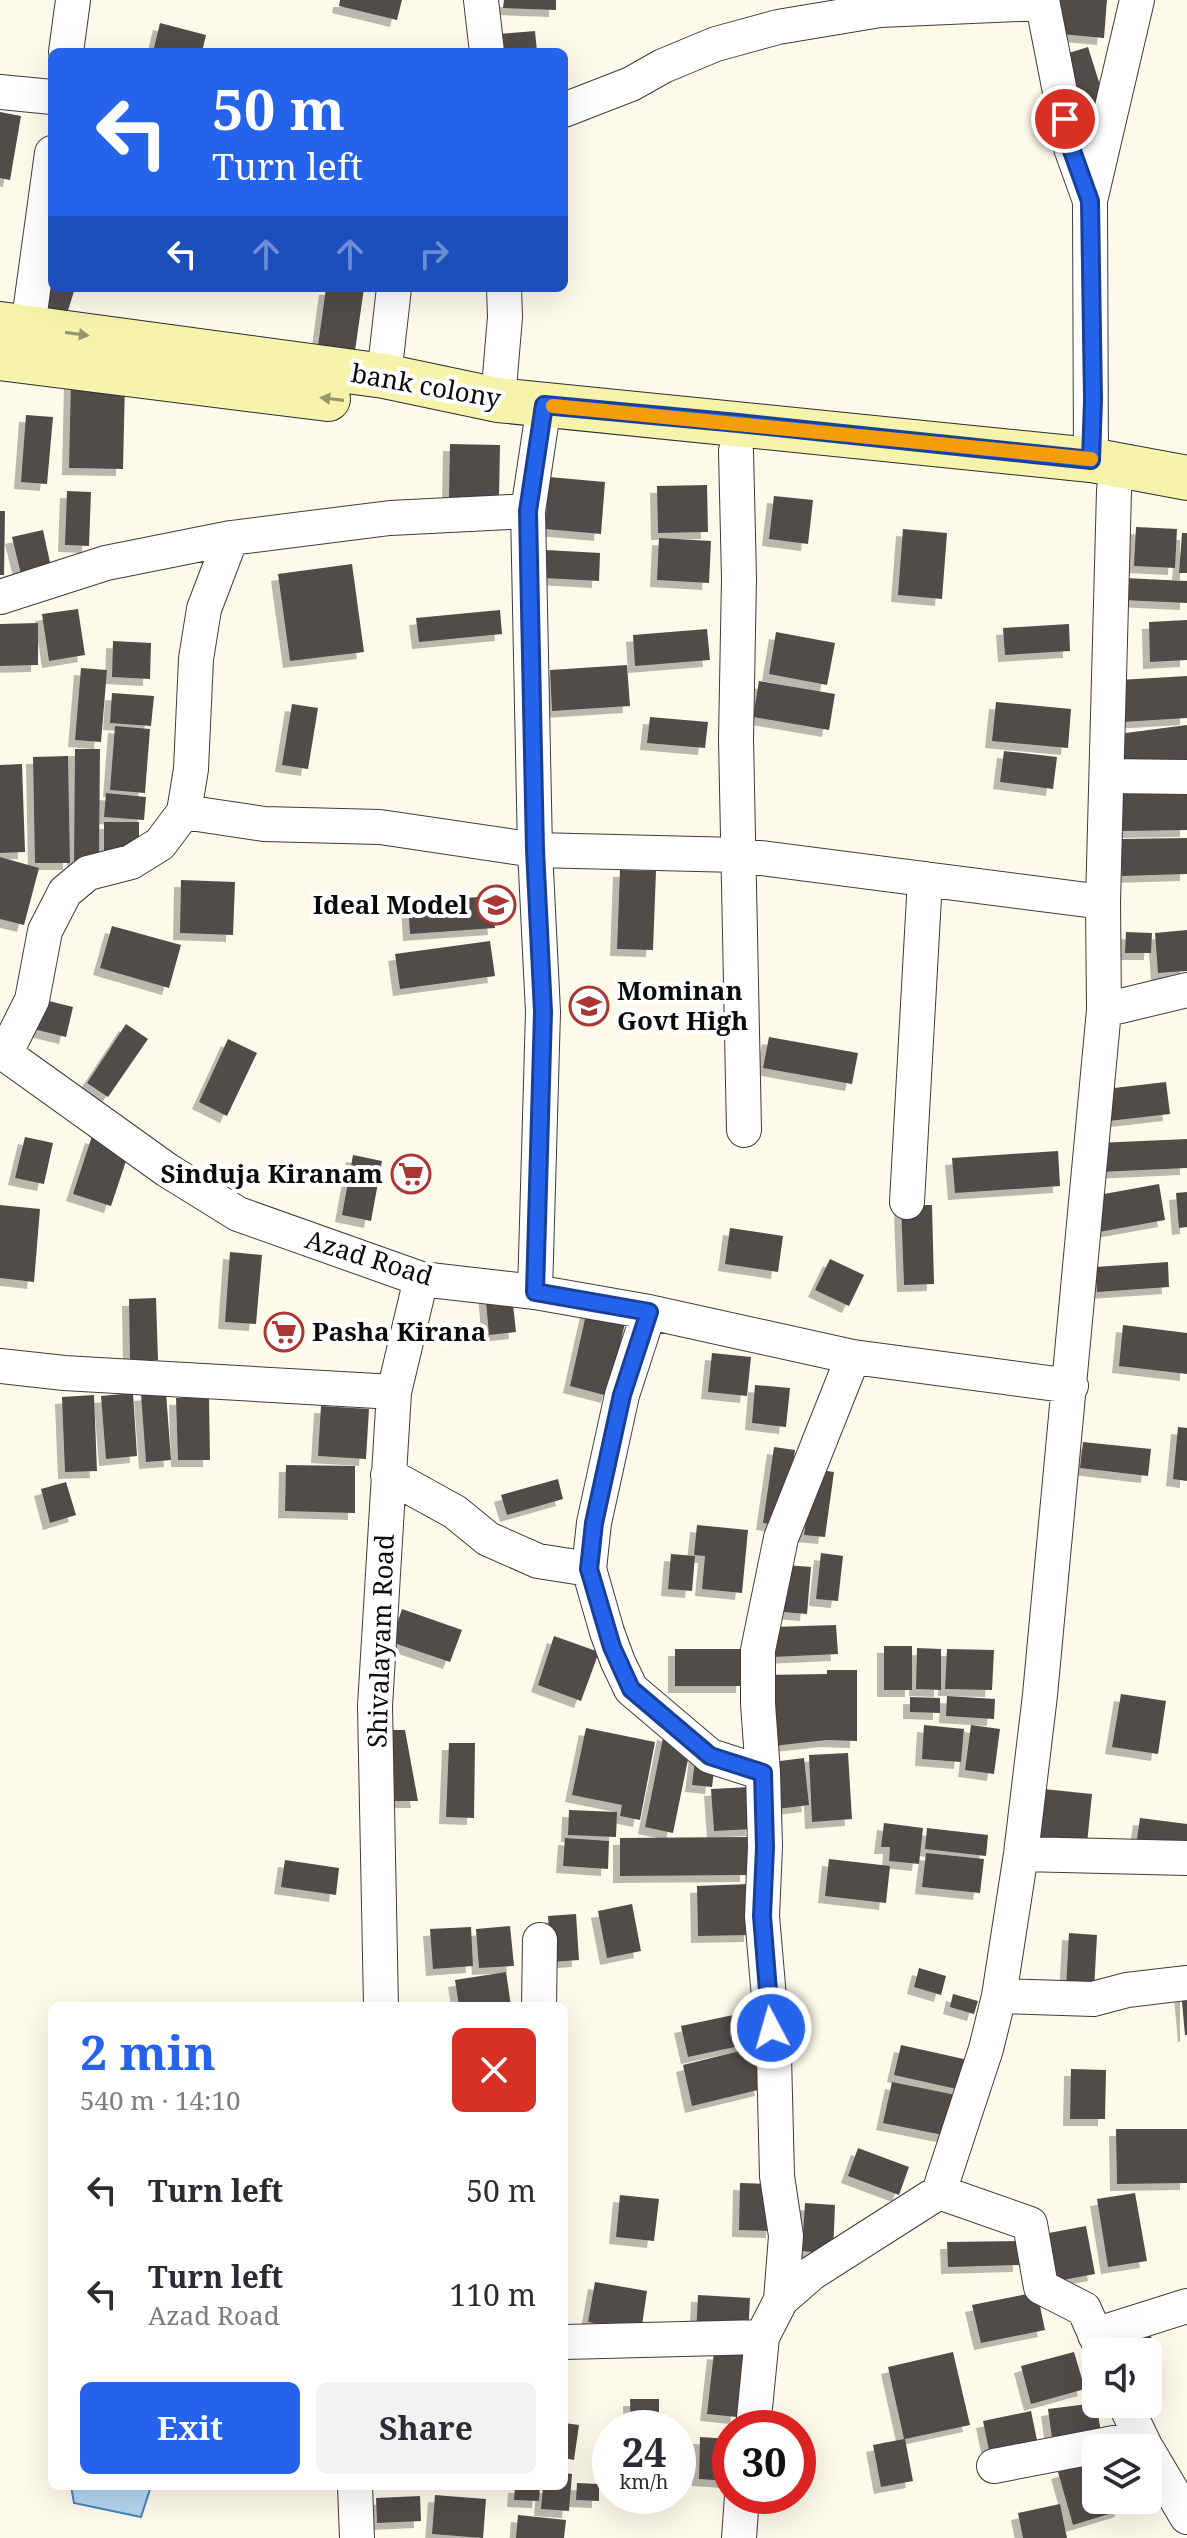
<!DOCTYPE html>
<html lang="en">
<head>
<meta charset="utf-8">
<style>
  body { margin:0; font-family:"Noto Serif",serif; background:#f2f2f3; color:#2b2b33; height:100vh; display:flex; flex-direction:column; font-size:30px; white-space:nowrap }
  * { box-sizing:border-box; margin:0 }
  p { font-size:26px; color:#7c7c81 }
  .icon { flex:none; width:44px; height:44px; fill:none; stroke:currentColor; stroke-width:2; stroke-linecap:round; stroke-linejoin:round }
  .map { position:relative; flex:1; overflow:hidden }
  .panel { position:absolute; left:48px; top:2002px; width:520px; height:488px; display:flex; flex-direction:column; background:#fff; border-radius:12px; box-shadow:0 8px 32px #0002 }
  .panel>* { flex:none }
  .banner { position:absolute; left:48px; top:48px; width:520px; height:244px; border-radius:12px; box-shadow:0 8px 32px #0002; background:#2563eb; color:#fff; overflow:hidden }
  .controls { position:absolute; left:1082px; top:2338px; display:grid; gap:16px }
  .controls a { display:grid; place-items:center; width:80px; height:80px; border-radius:12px; background:#fff; box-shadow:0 8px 32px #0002; font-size:40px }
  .speed { position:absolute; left:592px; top:2410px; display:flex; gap:16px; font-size:40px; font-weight:700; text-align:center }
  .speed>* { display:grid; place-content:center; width:104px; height:104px; border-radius:50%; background:#fff; box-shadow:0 8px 32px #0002; line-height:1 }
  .speed small { font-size:20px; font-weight:400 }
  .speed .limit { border:12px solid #d22; background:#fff; color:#111 }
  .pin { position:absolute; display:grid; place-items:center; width:68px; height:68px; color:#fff; margin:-34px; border:4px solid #fff; border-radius:50%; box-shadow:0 2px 8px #0007 }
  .me { position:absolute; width:88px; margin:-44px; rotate:354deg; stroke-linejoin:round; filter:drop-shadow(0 0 6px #0008) }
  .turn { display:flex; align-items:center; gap:28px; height:168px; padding:0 32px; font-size:36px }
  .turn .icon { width:104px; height:104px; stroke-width:2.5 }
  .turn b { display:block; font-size:56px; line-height:68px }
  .lanes { display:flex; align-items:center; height:76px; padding:0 32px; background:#0003; justify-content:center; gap:40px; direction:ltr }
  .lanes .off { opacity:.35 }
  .round { display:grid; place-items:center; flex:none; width:84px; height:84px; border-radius:12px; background:#f2f2f3 }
  .overview { display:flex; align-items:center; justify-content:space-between; height:136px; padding:0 32px }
  h1 { font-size:48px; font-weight:700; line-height:60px; color:#2563eb }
  .button { display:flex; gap:16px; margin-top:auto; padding:16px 32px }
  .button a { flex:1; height:92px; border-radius:12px; background:#2563eb; color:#fff; font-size:32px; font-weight:700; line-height:92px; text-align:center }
  .button a+a { background:#f2f2f3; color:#2b2b33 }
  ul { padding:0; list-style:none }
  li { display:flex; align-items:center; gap:24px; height:104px; padding:0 32px }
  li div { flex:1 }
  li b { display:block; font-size:30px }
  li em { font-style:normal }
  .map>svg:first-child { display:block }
  .water { fill:#b4d4ee; stroke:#4483bd; stroke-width:2 }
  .building { fill:#514c48; filter:url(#shadow) }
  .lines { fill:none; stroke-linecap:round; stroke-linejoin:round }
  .minor-casing { stroke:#3d3d3d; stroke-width:36 }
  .secondary-casing { stroke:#2c2c2c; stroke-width:46 }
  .minor { stroke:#fff; stroke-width:34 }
  .secondary { stroke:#f5f3ac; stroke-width:44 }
  .oneway { fill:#97966b }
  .route-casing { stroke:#184099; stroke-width:20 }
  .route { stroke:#2563eb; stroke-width:14 }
  .slow { stroke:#f59e0b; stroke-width:14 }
  .labels { text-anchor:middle; stroke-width:8; stroke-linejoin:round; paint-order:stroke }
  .street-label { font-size:26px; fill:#0a0a0a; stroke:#fff }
  .poi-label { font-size:26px; font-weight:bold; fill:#0a0a0a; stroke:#fff; text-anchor:end }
</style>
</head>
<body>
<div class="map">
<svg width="1187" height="2538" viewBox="0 0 1187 2538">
  <defs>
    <filter id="shadow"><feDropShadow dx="-7" dy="7" stdDeviation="0" flood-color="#0004"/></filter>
  </defs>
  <rect width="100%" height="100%" fill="#fdfaea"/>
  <path class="water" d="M71,2486H151L141,2517L74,2503Z"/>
  <path class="building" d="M340,0H402L397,20L339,6Z
    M504,0H556V10L503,8Z
    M1053,0H1107L1104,38L1050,33Z
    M160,23L206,35L202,52H153Z
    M535,31L537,52H500L498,34Z
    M1088,47L1106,104L1074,114L1056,57Z
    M0,112L21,116L10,180L0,178Z
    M52,249V288H75L65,320L33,309Z
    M326,288H364L355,351L318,346Z
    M71,379L125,381L123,469L69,468Z
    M26,415L53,417L47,484L21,482Z
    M450,444L500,445L499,498L449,497Z
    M549,477L605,482L601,534L545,529Z
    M707,485L708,532L658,533L657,486Z
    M67,491L91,492L89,546L65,545Z
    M774,496L813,500L808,544L769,539Z
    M0,511H5L4,575H0Z
    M1136,527L1177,529L1175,568L1134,566Z
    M903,529L947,533L942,599L898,595Z
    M43,530L51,567L21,574L12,537Z
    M1182,533H1187V573H1179Z
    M659,538L711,541L709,583L657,580Z
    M546,550L600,553L599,581L544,578Z
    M352,564L364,652L290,661L278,574Z
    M1124,578L1187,581V603L1123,600Z
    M78,609L85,655L49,661L42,614Z
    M500,610L502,634L419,642L416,618Z
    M1187,620V660L1150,662L1149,622Z
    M38,623V665L0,666V624Z
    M1069,624L1070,651L1005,655L1003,628Z
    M707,629L710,660L635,666L633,635Z
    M776,632L835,643L827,685L769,674Z
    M113,641L151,643L150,679L112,677Z
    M627,665L630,706L552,711L550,670Z
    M81,668L107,670L101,742L75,740Z
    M1187,676V718L1122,722L1119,680Z
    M759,681L835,694L829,730L753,717Z
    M112,693L154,696L151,726L110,723Z
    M996,702L1071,709L1068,748L992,741Z
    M292,704L318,708L308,769L282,765Z
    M650,717L708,722L705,748L647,743Z
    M1187,725V761L1122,770L1118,734Z
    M115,726L150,729L145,793L110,790Z
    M75,749H100L99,862L74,861Z
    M1004,751L1057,757L1053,789L1000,782Z
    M68,756L70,863H35L33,757Z
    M22,764L25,852L0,853V765Z
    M1187,788V830L1123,831V789Z
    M106,793L146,797L144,820L104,817Z
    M104,822H139V853H104Z
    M1187,838V874L1122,876L1121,839Z
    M0,857L39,868L24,925L0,919Z
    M620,870L656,871L653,950L617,949Z
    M181,880L235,882L233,935L180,933Z
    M492,896L495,928L410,934L408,902Z
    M112,926L181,945L169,988L100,968Z
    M1187,930V971L1158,973L1155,933Z
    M1126,932L1152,933L1151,953H1125Z
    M490,941L495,976L400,989L395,954Z
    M37,998L73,1007L66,1037L29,1028Z
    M126,1024L148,1039L108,1097L87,1083Z
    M769,1037L858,1053L852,1084L763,1068Z
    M228,1039L257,1053L227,1116L199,1102Z
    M1166,1082L1170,1114L1109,1121L1105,1089Z
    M92,1136L130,1149L111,1206L73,1194Z
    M25,1137L53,1143L44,1184L15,1178Z
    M1187,1139V1168L1099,1172L1097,1143Z
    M1058,1151L1060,1186L955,1193L952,1158Z
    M353,1155L382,1161L371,1221L342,1215Z
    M1159,1184L1165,1220L1099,1232L1093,1196Z
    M1187,1192V1227L1179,1228L1176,1193Z
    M0,1205L40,1209L34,1282L0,1278Z
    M901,1205H932L934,1284L904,1285Z
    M730,1228L783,1236L778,1272L725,1264Z
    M230,1252L262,1255L256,1324L225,1322Z
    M830,1259L864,1275L849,1306L815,1290Z
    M1168,1262L1169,1287L1097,1292L1095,1267Z
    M510,1277L516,1332L489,1335L484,1279Z
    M156,1298L158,1360H130L129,1299Z
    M587,1310L626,1319L608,1396L570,1386Z
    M1123,1325L1187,1333V1374L1119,1366Z
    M712,1353L751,1357L747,1396L708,1392Z
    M755,1385L790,1388L786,1427L752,1423Z
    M166,1392L171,1460L146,1462L141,1394Z
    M133,1393L137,1456L106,1459L101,1396Z
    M94,1395L97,1471L65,1472L62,1397Z
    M209,1397L210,1460H178L176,1398Z
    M321,1406L369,1409L366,1459L318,1456Z
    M1178,1427L1187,1428V1481L1173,1479Z
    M1083,1442L1151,1449L1148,1476L1080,1468Z
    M774,1447L795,1450L784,1526L763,1523Z
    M286,1465L355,1466V1513L285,1511Z
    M813,1469L834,1472L825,1537L804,1535Z
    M558,1479L563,1499L507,1515L501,1495Z
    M66,1482L76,1515L50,1523L41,1489Z
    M697,1525L748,1530L742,1593L702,1589L705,1556L694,1555Z
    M821,1553L843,1556L838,1601L816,1599Z
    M671,1554L695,1556L692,1591L668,1589Z
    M786,1565L811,1567L807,1614L783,1612Z
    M402,1609L462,1630L450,1662L391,1642Z
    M836,1625L838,1654L773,1657L772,1627Z
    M554,1636L599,1652L581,1701L538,1685Z
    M884,1646H912V1690H884Z
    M917,1648L941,1649V1690L916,1689Z
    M675,1649H744L743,1686H675Z
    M947,1649L994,1650L992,1690L945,1689Z
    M827,1670H857V1741L827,1740L764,1747L762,1675L827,1674Z
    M1121,1694L1166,1701L1158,1754L1112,1747Z
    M947,1696L995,1699L994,1719L946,1716Z
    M910,1697L940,1698V1713L910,1712Z
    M924,1725L964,1729L961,1762L922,1759Z
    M971,1725L1000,1729L994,1774L965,1770Z
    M586,1728L655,1742L640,1820L620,1816L622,1805L572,1795Z
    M384,1730H405L418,1801H385Z
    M664,1733L692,1740L673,1833L645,1827Z
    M449,1743H475L474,1818L446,1817Z
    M697,1743L717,1745L712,1787L692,1785Z
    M848,1753L852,1819L812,1822L809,1755Z
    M804,1758L809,1805L769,1810L764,1763Z
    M751,1787L753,1829L714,1831L711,1789Z
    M1034,1788L1092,1794L1087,1844L1029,1837Z
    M569,1810L617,1812L616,1837L568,1835Z
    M1140,1818L1187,1824V1853L1136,1847Z
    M884,1823L923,1828L919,1864L889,1861L890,1847H881Z
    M927,1828L988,1835L986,1856L925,1849Z
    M747,1837V1875L620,1876V1838Z
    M565,1838L609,1841L608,1869L563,1866Z
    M926,1853L984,1859L980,1893L922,1887Z
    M829,1859L890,1866L886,1903L825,1896Z
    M285,1860L339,1868L336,1895L281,1887Z
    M750,1884L751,1935L698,1936L697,1886Z
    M632,1904L641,1951L607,1958L598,1911Z
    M576,1914L579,1960L551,1962L548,1916Z
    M510,1926L514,1966L479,1968L476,1929Z
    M471,1927L473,1966L433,1969L430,1929Z
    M1069,1933L1097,1935L1094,1990L1066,1988Z
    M919,1968L946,1976L941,1995L914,1987Z
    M506,1972L511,2006H459L455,1980Z
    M1187,1990V2035H1185L1181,1991Z
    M953,1994L978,2001L974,2014L950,2007Z
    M757,2010L763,2041L688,2057L681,2026Z
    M901,2045L968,2060L961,2090L894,2075Z
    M752,2048L762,2089L692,2106L683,2065Z
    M1071,2069L1106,2070L1105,2119H1070Z
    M892,2082L956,2095L948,2136L883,2123Z
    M1116,2129H1187V2183L1117,2184Z
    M858,2148L909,2167L899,2195L848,2176Z
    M740,2183L774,2184L773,2231L739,2230Z
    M1135,2193L1147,2261L1108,2267L1097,2199Z
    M620,2195L659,2199L654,2241L616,2237Z
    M805,2203L835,2205L833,2254L802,2251Z
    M1086,2226L1095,2274L1047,2283L1038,2235Z
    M1019,2241L1020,2265L948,2267L947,2242Z
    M595,2282L647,2291L641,2332L588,2322Z
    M1037,2292L1045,2330L981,2343L972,2305Z
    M698,2295L750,2298L748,2337L696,2334Z
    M1149,2330L1162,2371L1148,2375V2352H1112L1108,2342Z
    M714,2352L744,2356L737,2417L707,2414Z
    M953,2352L970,2425L905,2439L913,2481L881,2487L873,2445L904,2439L888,2367Z
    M1074,2352L1085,2389L1031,2404L1021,2366Z
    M630,2399H659V2428H631Z
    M1096,2403L1102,2438L1053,2445L1048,2409Z
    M1031,2411L1038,2445L990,2455L983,2421Z
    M564,2423L579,2425L574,2460L564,2458Z
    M700,2437L730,2439V2481L699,2479Z
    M678,2459H685L683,2487H678Z
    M1096,2460V2500H1119L1122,2510L1073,2525L1058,2472Z
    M564,2473L572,2474L569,2511L541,2509L543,2486H564Z
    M577,2483L599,2484V2501L576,2500Z
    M515,2486H540L539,2501L514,2500Z
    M435,2495L486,2499L483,2538L432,2534Z
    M420,2496L421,2521L377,2523L376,2498Z
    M1060,2504L1067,2538H1023L1018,2513Z
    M518,2515L566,2520L564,2538H516Z"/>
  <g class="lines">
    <g class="minor-casing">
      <path id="minor" d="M481,0L487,52
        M1042,0L1071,148L1090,201
        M66,52L73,0
        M0,92L52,97
        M564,110L631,84L663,66L716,44L778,27L880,10L1042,3
        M28,327L52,153
        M384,376L394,288
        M498,400L505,317L504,288
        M736,451L739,578L736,739L744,1130
        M1091,460L1090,201L1137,0
        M0,597L106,563L231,538L390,518L528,511
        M1107,776L1187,777
        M184,812L264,824L380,827L535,850L738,855L1103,902
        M1104,1010L1187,990
        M0,1054H5L167,1170L238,1214L421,1279L535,1292L649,1312L853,1357L1071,1386
        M5,1054L32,1000L45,931L65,892L88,873L131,862L160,844L184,812L191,769L196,659L204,609L231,538
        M907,1202L925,879
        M535,1292L543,1012L535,850L528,511L544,405
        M649,1312L622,1395L594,1523L589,1569L607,1632L618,1662L631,1689L710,1756L763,1773L765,1847L762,1916L774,2056L777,2176L786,2236L781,2300L762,2337L753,2428
        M0,1366L64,1373L394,1392
        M388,1475L455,1512L488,1539L538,1561L589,1569
        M763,1773L758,1704V1650L781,1538L853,1357
        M1021,1854L1187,1858
        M999,1996L1093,1999L1127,1990L1187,1983
        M381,2006L375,1706L394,1392L421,1279
        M539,2006L540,1940
        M939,2192L1030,2224L1041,2287L1084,2309L1103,2352
        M781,2300L812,2273L939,2192L986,2049L999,1996L1021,1854L1040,1695L1104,1010L1103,902L1114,491L1117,465
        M1095,2335L1187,2306
        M564,2342L762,2337
        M1125,2404L1146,2448
        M1148,2451L1187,2517
        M994,2466L1140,2438
        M355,2486L357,2538
        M739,2538L742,2496"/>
    </g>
    <g class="secondary-casing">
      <path id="secondary" d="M0,324L384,376L498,400L1091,460L1187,478
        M0,358L328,399"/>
    </g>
    <use href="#minor" class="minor"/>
    <use href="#secondary" class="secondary"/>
  </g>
  <defs><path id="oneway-solid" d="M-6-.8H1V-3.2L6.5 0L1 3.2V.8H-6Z" transform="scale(2)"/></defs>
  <g class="oneway">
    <use href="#oneway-solid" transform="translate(77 334) rotate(8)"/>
    <use href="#oneway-solid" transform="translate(332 399) rotate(-173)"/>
  </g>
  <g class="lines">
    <g class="route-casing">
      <path id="route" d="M771,2028L762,1916L765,1847L763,1773L710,1756L631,1689L612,1647L589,1569L594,1523L622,1395L649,1312L535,1292L543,1012L535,850L528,511L544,405L738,423L1091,460L1093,400L1090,201L1071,148L1065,119"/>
    </g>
    <use href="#route" class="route"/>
    <path class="slow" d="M553,406L1091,459"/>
  </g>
  <defs>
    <g id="school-ring" transform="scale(2)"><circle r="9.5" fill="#fff" stroke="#a93733" stroke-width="1.5"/><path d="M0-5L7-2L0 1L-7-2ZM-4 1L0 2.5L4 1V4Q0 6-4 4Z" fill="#a93733"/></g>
    <g id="supermarket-ring" transform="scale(2)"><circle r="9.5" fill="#fff" stroke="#a93733" stroke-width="1.5"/><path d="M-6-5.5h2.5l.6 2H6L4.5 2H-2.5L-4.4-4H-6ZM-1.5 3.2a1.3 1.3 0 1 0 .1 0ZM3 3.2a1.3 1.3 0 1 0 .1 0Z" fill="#a93733"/></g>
  </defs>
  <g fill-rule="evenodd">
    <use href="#school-ring" x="496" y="905"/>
    <use href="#school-ring" x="589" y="1006"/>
    <use href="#supermarket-ring" x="411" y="1174"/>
    <use href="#supermarket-ring" x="284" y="1332"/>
  </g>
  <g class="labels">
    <g class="street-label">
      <text transform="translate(426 386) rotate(10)" y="9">bank colony</text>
      <text transform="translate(369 1258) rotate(17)" y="9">Azad Road</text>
      <text transform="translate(381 1641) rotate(-88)" y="9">Shivalayam Road</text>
    </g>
    <g class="poi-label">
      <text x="468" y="914">Ideal Model</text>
      <text x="617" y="1000" text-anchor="start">Mominan<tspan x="617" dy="30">Govt High</tspan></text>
      <text x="383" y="1183">Sinduja Kiranam</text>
      <text x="312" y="1341" text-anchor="start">Pasha Kirana</text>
    </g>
  </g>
</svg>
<div class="controls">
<a><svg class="icon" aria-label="sound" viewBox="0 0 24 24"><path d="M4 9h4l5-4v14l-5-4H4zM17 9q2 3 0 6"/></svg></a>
<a><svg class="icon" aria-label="layers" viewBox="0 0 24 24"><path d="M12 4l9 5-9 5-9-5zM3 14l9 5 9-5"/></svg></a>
</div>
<div class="speed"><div>24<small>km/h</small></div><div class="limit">30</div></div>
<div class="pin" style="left:1065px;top:119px;background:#d93025"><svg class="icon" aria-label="arrive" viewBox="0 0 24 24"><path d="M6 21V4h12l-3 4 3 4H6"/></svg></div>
<svg class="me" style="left:771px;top:2028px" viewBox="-20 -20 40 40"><circle r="17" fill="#2563eb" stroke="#fff" stroke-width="3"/><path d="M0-11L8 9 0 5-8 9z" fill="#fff"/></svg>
<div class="banner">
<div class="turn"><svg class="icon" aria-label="left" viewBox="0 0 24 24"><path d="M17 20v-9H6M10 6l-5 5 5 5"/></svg><div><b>50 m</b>Turn left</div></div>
<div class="lanes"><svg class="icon" aria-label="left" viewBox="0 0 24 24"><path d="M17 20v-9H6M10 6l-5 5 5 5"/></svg><svg class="icon off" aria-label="ahead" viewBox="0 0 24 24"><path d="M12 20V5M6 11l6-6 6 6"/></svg><svg class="icon off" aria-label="ahead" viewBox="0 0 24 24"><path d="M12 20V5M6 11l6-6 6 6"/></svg><svg class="icon off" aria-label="right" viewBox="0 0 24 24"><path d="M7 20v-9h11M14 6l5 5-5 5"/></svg></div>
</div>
<section class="panel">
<div class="overview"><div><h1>2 min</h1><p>540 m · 14:10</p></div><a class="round" style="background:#d93025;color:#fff"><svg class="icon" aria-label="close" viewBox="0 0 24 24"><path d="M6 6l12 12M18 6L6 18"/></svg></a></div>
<ul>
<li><svg class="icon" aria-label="left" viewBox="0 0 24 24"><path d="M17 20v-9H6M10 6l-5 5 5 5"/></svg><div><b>Turn left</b></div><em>50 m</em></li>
<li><svg class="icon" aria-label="left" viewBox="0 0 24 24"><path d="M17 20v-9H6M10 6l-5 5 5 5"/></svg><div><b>Turn left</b><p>Azad Road</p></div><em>110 m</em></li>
</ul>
<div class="button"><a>Exit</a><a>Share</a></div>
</section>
</div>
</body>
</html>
